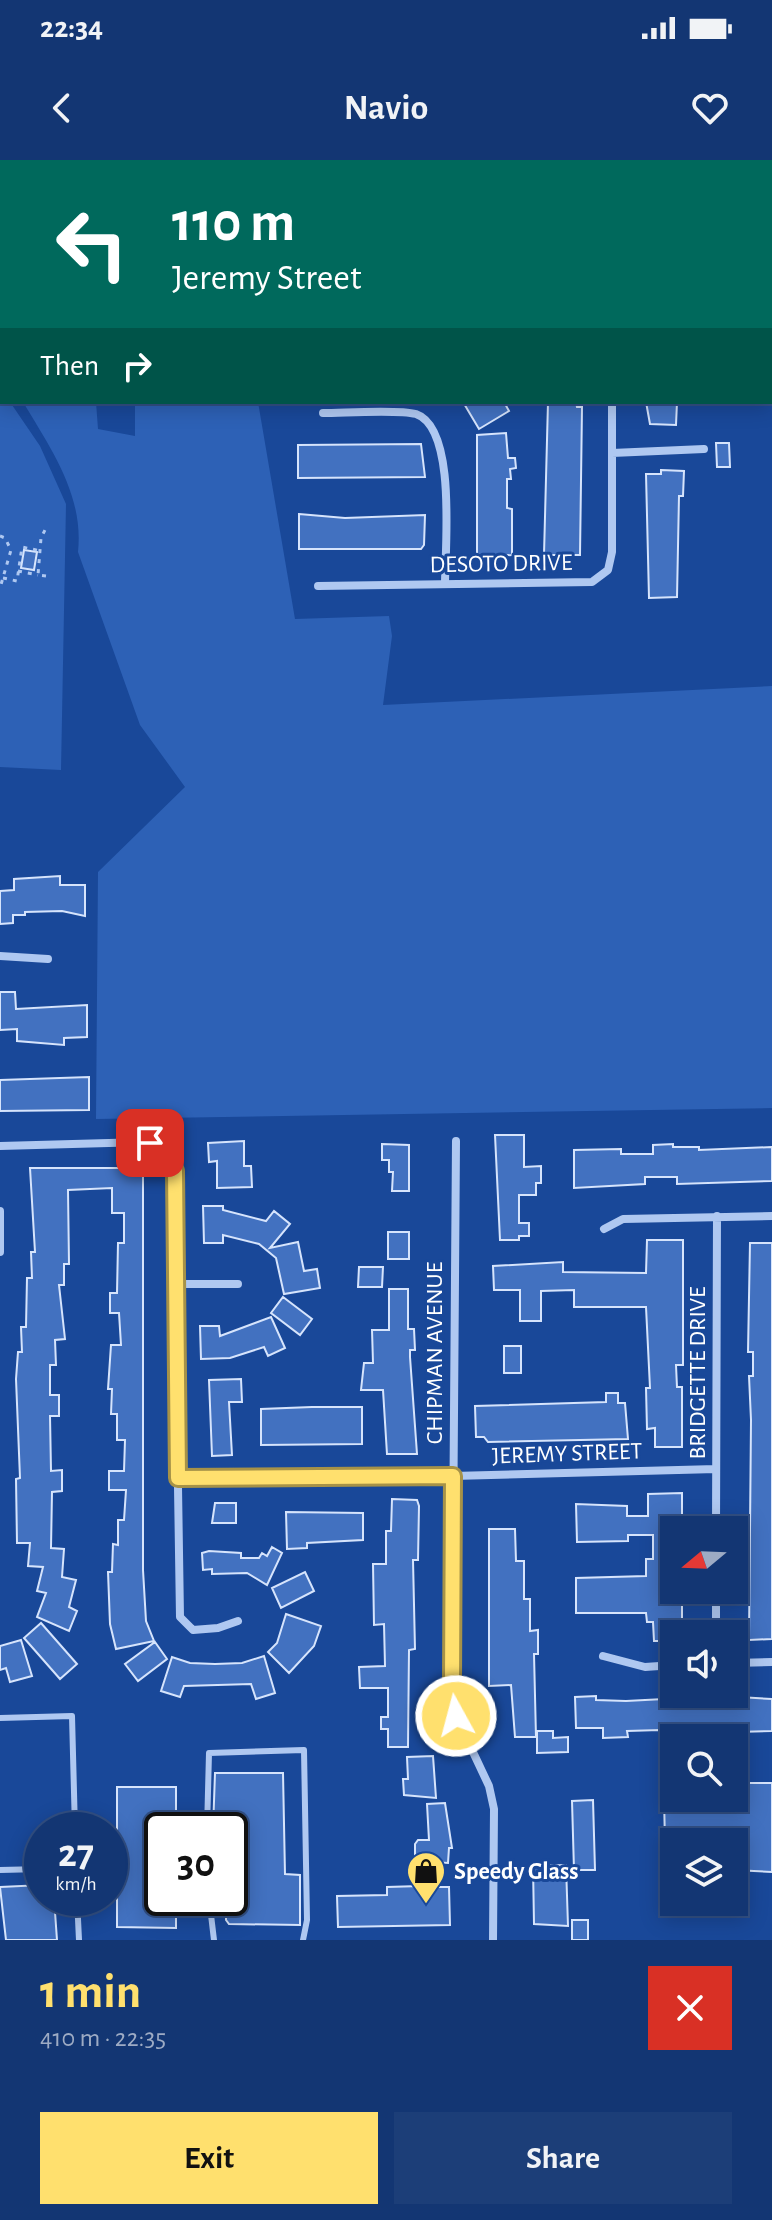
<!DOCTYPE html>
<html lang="en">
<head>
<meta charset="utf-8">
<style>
  body { margin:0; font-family:"Alegreya Sans",sans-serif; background:#1c3e78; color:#f1f3f6; height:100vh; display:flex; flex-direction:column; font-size:30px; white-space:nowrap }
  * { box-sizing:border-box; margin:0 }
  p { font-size:26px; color:#9dabc4 }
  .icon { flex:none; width:44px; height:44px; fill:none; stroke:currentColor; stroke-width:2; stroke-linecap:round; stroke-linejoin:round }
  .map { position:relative; height:1780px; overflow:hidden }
  .sheet { display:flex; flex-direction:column; background:#133673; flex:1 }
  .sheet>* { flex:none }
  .banner { position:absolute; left:0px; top:0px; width:772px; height:244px; box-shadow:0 4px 20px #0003,0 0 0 2px #325085; background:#00695c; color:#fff; overflow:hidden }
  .needle { width:52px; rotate:251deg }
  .controls { position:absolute; left:660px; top:1356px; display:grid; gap:16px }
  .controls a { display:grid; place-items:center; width:88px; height:88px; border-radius:0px; background:#133673; box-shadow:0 4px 20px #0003,0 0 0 2px #325085; font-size:40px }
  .speed { position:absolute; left:24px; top:1652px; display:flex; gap:16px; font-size:40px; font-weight:700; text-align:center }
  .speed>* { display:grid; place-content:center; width:104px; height:104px; border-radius:50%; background:#133673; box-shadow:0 4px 20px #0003,0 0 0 2px #325085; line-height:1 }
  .speed small { font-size:20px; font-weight:400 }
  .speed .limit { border:4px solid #111; border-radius:12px; background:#fff; color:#111 }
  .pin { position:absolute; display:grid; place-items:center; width:68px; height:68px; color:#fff; margin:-34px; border-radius:16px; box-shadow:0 4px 12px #0006 }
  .me { position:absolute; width:88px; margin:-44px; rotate:353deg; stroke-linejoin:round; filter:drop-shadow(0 0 6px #0008) }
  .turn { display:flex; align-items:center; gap:28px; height:168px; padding:0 40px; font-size:36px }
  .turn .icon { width:104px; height:104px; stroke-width:2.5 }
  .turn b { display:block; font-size:56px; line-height:68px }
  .then { display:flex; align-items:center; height:76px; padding:0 40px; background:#0003; gap:16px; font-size:30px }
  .round { display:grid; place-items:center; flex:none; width:84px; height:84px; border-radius:0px; background:#1c3e78 }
  .summary { display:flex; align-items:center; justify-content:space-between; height:136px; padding:0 40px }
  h1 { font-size:48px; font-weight:700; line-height:60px; color:#ffe06e }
  .cta { display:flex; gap:16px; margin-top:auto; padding:16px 40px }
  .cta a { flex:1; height:92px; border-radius:0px; background:#ffe06e; color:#111; font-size:32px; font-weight:700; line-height:92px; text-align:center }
  .cta a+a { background:#1c3e78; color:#f1f3f6 }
  .status { display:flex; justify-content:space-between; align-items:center; height:56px; padding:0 40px; background:#133673; direction:ltr }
  .status svg { height:22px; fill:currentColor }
  header { display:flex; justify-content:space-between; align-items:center; height:104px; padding:0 40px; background:#133673; font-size:36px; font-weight:700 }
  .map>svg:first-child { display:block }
  .green { fill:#2d61b6 }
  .building { fill:#4271c0; stroke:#d6e4fc; stroke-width:2 }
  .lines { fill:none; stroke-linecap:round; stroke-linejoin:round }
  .path { stroke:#afc8f1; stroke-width:3; stroke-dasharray:4 6; stroke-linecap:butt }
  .lane { stroke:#afc8f1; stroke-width:6 }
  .street { stroke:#afc8f1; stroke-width:8 }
  .secondary { stroke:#dde8fc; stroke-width:16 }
  .route-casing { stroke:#a69248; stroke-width:20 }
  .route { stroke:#ffe06e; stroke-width:14 }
  .labels { text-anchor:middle; stroke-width:6; stroke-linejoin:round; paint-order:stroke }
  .street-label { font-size:24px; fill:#fff; stroke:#194899 }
  .poi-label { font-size:24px; font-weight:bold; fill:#fff; stroke:#194899; text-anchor:start }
</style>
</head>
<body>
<div class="status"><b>22:34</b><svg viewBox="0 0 49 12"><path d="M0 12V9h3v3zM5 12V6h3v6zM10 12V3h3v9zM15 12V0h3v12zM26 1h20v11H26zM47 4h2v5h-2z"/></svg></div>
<header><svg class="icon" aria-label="back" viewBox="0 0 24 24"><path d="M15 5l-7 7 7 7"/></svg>Navio<svg class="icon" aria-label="heart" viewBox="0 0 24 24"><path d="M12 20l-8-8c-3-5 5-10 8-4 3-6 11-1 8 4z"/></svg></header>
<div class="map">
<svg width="772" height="1780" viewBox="0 0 772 1780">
  <rect width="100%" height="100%" fill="#194899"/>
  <path class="green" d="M0,84H2V206L0,203Z
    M0,227L2,242H10L40,286L66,344L61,610L0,607Z
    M23,242H96L98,269L135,276V242H258L295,459L389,456L392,476L383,545L772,526V948L96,959L98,712L185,627L140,565L78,392C84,335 51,289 23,242Z"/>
  <path class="building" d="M463,242H504L509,251L479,269Z
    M548,242H576L577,247H582L580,395H544Z
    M646,242H677L676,265L650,264Z
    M506,273L508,298H515L516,308L510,309L511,319H507V348L512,349V395L482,396L477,393V275Z
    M716,283H729L730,307H717Z
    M421,284L425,317L298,318V285Z
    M661,310L684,311L683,336H679L677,437L649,438L646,314H661Z
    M299,354L345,358L425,355L424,385L421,389H299Z
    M24,390L37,392L34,410L21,408Z
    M60,716V725H85V756L62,751L25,752V755H13V763L0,764V731L14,730V719Z
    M0,832H15L16,849L87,845V877L64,878V885L17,881V869L0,870Z
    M89,917V950L0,951V920Z
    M495,975H524V1007L541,1006V1023H536V1035H519V1063H529V1076H519V1080H500Z
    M244,981V1006H251L252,1027L217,1028V1001L209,1002L208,983Z
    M382,984L409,985V1031H392L393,1012H389V1000H382Z
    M673,984V987H699V990L772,987V1021L677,1024V1017H645V1024L574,1028V990L621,989V994H653V985Z
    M30,1008H143V1410L146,1461L154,1481L116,1489L110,1464L108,1412H112L113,1384L118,1385V1360H124L126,1330H109V1311H124L125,1280H117V1254H111L112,1229H108L111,1185H121L119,1153H110V1133H117L118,1083H124V1053H112V1028L68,1030L69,1104H64V1125H59L65,1179L55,1180L56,1205H50V1235H59V1256H50L51,1311L62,1310V1331L52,1332L51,1388L64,1389L62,1417L76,1420L69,1447L77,1451L69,1471L37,1457L46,1433L37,1431L43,1407L28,1406L30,1383H17L16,1319L20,1318L16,1219L18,1192H22L21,1167H26L27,1118H32L31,1092H35Z
    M203,1046H223V1050L266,1061L274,1051L290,1064L270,1088L298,1082L304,1111L317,1109L320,1128L284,1134L276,1098L259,1084L223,1075V1083H204Z
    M388,1072H409V1099H388Z
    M647,1080H683V1205H676L677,1227H682V1287H655V1268L647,1269L646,1228H650L646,1147H574V1130L541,1131V1161H520V1130H494L493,1106L563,1102V1112L646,1113Z
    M750,1083H772V1479L749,1480L751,1260L749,1216H753V1192H748Z
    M359,1107H383L382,1127H358Z
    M389,1129H408V1169H414L415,1190H410V1197L417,1294H387L383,1230H361L364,1203H373L372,1170H389Z
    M283,1137L312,1159L300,1175L271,1153Z
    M271,1157L285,1188L268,1196L264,1187L230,1198L201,1199L200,1166H219L220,1176Z
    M504,1186H521V1213H504Z
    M241,1219L242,1242H229L232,1295L212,1296L209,1220Z
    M606,1233H618V1243H625L628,1279L488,1282L484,1277H476L475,1246L606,1242Z
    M312,1247H362V1284L261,1285V1249Z
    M682,1333V1370H674V1430H682V1474H674V1481H654L653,1462H647L646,1453H576V1418L646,1416V1399H653V1375H628V1381L577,1382L576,1344L627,1346V1356H648V1334Z
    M392,1339L417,1340L419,1346L418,1400H413L415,1489L409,1490L408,1587H388V1569H381V1557H388V1528H360L359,1507L385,1506L384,1464L374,1465L373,1404H386V1371H391Z
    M215,1343H236V1363H212Z
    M286,1352L363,1353V1380L307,1383V1388L287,1389Z
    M489,1369H515L516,1401H524V1439H530V1471L538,1470V1494H534L536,1577H515L511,1525L489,1526Z
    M272,1387L282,1393L267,1425L247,1413L212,1414V1409L203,1410L202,1393L209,1391L241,1393V1398H259L262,1393L267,1396Z
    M305,1412L314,1431L281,1448L272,1428Z
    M286,1454L321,1466L314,1486L289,1513L268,1492L277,1483Z
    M41,1463L77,1504L60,1519L24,1478Z
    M21,1480L32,1516L10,1522L6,1508L0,1510V1486Z
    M155,1482L167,1499L138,1521L125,1504Z
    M264,1496L275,1533L256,1539L251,1524L184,1526L180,1537L161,1531L172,1497L190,1503L215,1504L242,1503Z
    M596,1536V1540L626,1541L722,1536L772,1539V1571L660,1574V1570L627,1571L628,1577L603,1578V1568H576L575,1537Z
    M537,1571H553V1578L568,1577V1592L537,1593Z
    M433,1596L436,1638L404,1635L403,1619H408L407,1597Z
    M215,1613H283L285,1714L300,1715V1765L229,1764L226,1760V1738H230V1670H213Z
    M734,1623H772V1712L734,1710V1682H665L664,1638H734Z
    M117,1627H176V1670H162V1738H176V1768L117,1767Z
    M593,1640L595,1710H574L572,1641Z
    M445,1643L452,1688H449L448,1703L435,1702L436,1727H449L450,1765L338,1767L337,1736L387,1735V1727L420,1726L421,1702H415V1684L418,1680H429L427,1644Z
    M566,1705L568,1766L534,1764L533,1706Z
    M42,1725V1738H54L57,1780H6L0,1727Z
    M572,1760H588V1780H572Z"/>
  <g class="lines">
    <path class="path" d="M0,376L5,378L11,390L0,428
      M18,411L38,415
      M46,416L38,415L41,378L46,368
      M3,418L17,421L22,387L41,391"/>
    <path class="lane" d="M358,0V2
      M520,0V2
      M664,0V2
      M0,1558L72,1556L75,1670
      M207,1670L209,1593L304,1590L307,1760L303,1780
      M0,1710L42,1709
      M77,1738L79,1780
      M209,1738L214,1780"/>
    <path class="street" d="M323,253C344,253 398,249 416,254C457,268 445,388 445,424
      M612,293L704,289
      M318,426L592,422L608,410L612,392V242
      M0,796L48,799
      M456,981L452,1525L456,1556L489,1626L494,1649L493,1780
      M0,986L145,982L162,988L173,1002L180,1457L193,1470L218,1468L238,1461
      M0,1051V1092
      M604,1069L623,1059L772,1056
      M176,1124H238
      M178,1318L453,1316L716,1309
      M716,1370L717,1056
      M716,1430V1474
      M603,1496L645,1507L674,1505
      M734,1503L772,1502"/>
    <path class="secondary" d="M770,54H772
      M0,65L2,64"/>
  </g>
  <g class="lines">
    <g class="route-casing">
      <path id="route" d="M150,983L169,995L175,1011L178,1318L453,1316L452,1525L456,1556"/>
    </g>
    <use href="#route" class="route"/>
  </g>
  <defs>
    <g id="shop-pin" transform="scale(2)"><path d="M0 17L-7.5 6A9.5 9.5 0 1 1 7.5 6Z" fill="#ffe06e" stroke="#194899"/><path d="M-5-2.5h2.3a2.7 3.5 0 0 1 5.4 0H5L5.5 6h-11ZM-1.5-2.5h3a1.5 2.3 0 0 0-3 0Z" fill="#111"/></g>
  </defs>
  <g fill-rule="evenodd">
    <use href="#shop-pin" x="426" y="1711"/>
  </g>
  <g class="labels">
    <g class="street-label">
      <text transform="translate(501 403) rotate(-1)" y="8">DESOTO DRIVE</text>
      <text transform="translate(434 1193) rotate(-90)" y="8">CHIPMAN AVENUE</text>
      <text transform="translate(697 1213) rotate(-90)" y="8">BRIDGETTE DRIVE</text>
      <text transform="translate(567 1293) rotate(-2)" y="8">JEREMY STREET</text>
    </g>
    <g class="poi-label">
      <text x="454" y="1719">Speedy Glass</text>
    </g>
  </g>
</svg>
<div class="controls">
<a><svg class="needle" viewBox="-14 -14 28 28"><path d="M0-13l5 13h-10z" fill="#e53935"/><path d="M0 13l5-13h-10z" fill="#9dabc4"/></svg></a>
<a><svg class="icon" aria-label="sound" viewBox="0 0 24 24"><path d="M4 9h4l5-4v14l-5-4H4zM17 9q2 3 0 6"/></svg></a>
<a><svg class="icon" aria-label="search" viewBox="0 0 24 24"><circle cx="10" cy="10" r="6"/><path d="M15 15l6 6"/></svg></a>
<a><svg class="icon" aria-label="layers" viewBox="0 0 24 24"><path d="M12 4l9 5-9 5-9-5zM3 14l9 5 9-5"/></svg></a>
</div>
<div class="speed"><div>27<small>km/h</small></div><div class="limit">30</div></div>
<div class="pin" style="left:150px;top:983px;background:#d93025"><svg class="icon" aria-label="arrive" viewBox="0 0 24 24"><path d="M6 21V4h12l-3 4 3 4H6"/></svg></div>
<svg class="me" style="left:456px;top:1556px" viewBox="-20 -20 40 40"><circle r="17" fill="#ffe06e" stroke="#fff" stroke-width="3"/><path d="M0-11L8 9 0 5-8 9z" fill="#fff"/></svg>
<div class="banner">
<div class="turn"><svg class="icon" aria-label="left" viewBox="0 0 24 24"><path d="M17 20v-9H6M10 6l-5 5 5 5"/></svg><div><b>110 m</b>Jeremy Street</div></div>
<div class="then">Then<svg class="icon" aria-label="right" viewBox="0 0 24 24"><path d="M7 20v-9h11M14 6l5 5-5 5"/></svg></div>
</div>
</div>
<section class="sheet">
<div class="summary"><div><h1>1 min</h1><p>410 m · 22:35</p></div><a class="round" style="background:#d93025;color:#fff"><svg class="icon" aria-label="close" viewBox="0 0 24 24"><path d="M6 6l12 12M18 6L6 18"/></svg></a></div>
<div class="cta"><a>Exit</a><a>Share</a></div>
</section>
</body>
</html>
